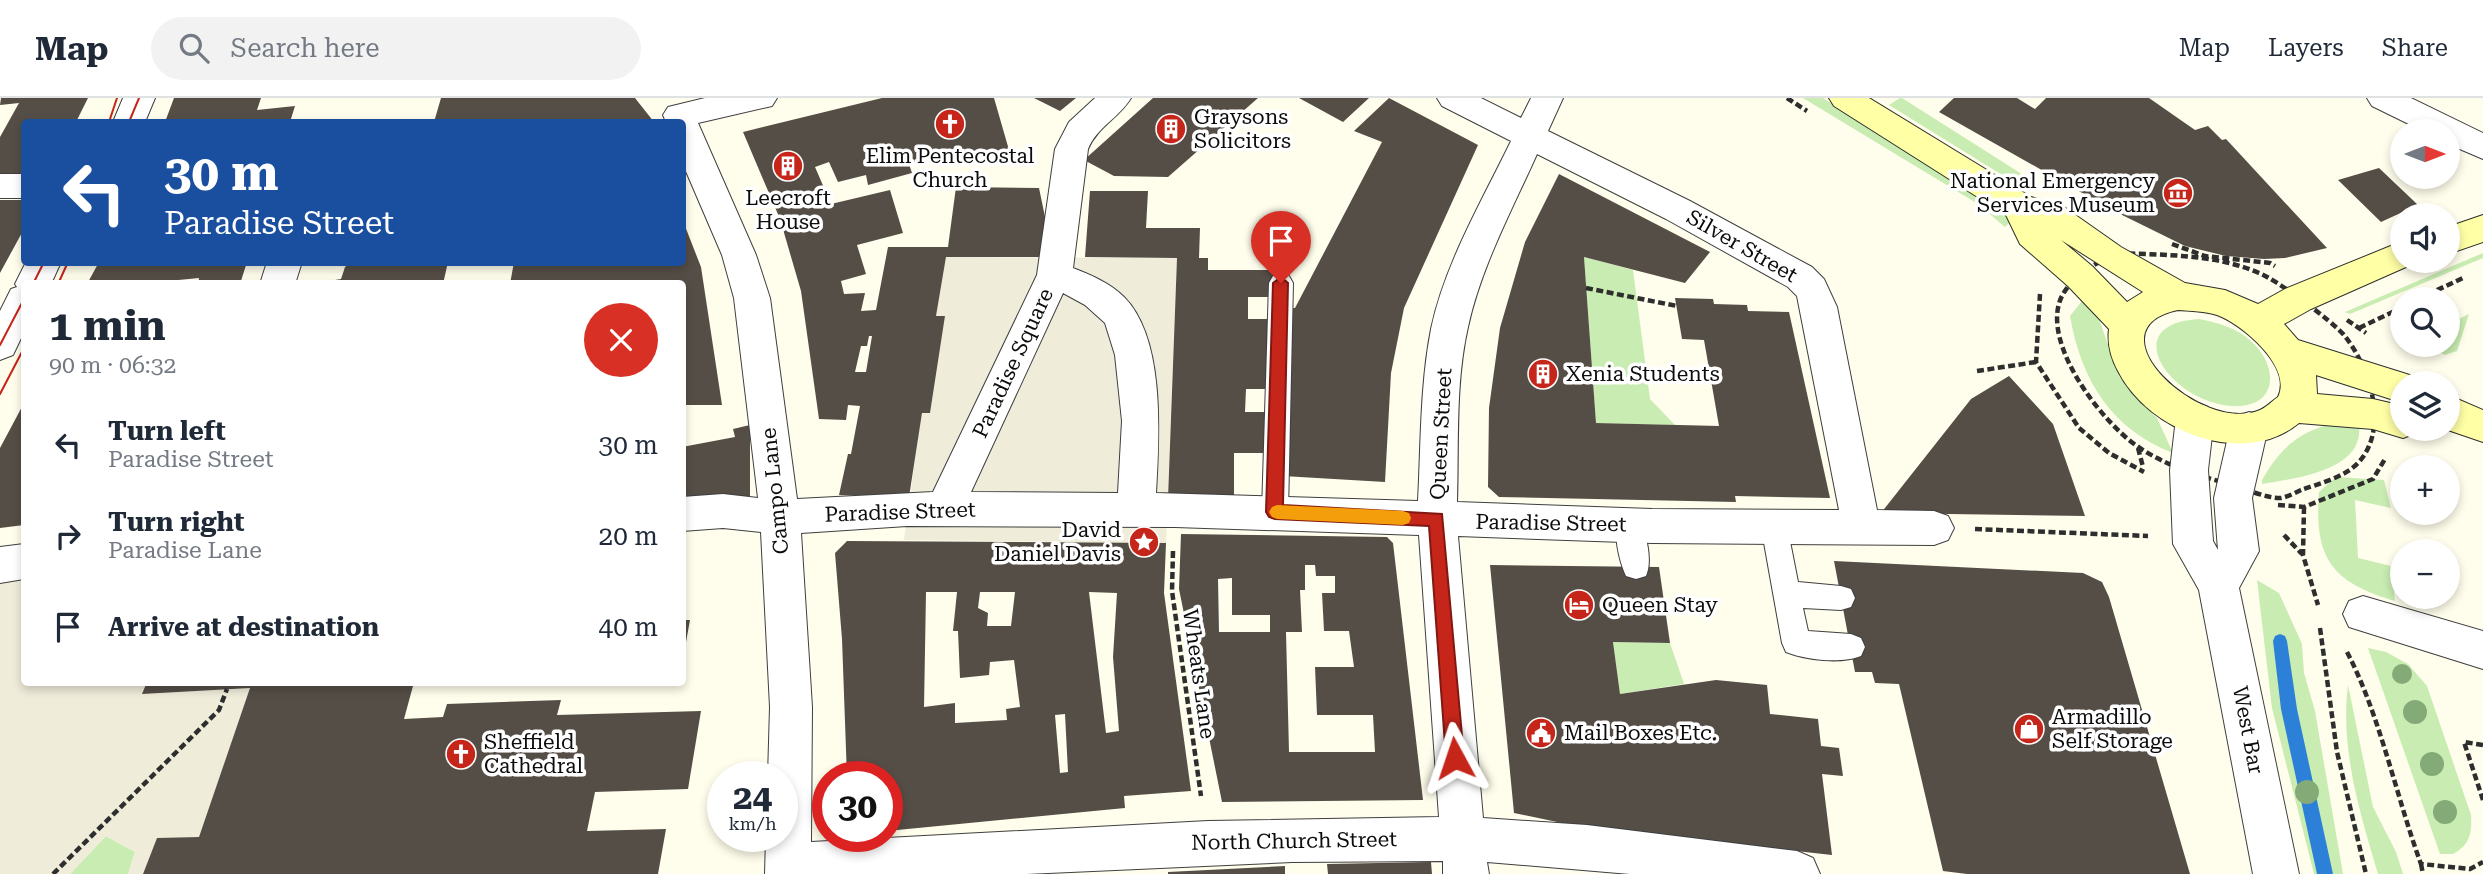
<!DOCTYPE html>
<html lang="en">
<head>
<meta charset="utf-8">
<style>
  body { margin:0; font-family:"Roboto Serif",serif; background:#f2f2f3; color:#1f2937; height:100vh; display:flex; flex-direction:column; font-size:26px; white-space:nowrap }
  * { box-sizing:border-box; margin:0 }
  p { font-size:23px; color:#747a83 }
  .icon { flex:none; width:38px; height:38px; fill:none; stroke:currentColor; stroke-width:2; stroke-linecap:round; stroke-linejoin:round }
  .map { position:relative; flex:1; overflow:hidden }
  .drawer { position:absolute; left:21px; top:182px; width:665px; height:406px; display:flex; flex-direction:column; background:#fff; border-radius:7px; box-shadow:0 4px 10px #0003 }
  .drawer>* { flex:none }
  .hud { position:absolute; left:21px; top:21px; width:665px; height:147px; border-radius:7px; box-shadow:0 4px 10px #0003; background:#1a4fa0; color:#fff; overflow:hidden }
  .needle { width:46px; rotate:90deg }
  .tools { position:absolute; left:2390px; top:21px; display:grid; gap:14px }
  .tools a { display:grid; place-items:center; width:70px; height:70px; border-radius:50%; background:#fff; box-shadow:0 4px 10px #0003; font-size:35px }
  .speed { position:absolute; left:707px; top:663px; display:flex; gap:14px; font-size:35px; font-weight:700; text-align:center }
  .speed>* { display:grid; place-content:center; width:91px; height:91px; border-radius:50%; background:#fff; box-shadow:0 4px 10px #0003; line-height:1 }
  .speed small { font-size:18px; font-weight:400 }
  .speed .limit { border:10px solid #d22; background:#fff; color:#111 }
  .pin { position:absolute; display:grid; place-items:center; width:60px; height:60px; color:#fff; margin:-72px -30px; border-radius:50% 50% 50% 0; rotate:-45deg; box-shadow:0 0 7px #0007 }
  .pin .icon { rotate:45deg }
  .me { position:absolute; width:77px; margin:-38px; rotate:355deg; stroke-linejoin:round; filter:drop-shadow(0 0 5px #0008) }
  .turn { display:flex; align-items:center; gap:24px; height:147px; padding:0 28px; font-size:32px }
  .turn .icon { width:91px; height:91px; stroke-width:2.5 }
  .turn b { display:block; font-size:49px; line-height:60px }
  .round { display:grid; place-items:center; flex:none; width:74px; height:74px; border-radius:37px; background:#f2f2f3 }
  .head { display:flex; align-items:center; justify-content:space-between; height:119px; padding:0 28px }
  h1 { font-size:42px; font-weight:700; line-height:52px }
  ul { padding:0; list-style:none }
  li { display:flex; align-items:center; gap:21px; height:91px; padding:0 28px }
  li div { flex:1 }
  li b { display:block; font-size:26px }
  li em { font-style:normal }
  header { display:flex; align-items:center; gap:42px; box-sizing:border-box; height:98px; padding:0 35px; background:#fff; border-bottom:2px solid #e0e1e3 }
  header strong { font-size:33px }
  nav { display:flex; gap:38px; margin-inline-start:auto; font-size:24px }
  .search { width:490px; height:63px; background:#f2f2f3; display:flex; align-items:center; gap:18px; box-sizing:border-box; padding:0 24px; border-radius:38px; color:#747a83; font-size:26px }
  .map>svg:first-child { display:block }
  .green { fill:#c9ecb2 }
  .plaza { fill:#efecda }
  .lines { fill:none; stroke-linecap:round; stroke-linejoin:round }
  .stream { fill:#2d80d7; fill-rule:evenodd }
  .building { fill:#554e47; fill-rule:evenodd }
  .lane-casing { stroke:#3f3f3f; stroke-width:2 }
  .street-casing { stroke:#3f3f3f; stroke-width:2 }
  .secondary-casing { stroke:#2e2e2e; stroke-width:2 }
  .path { stroke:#2e2e2e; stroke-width:4.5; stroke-dasharray:7 3.5; stroke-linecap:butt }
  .lane { fill:#fff; fill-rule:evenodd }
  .street { fill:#fff; fill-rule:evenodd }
  .secondary { fill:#ffffa6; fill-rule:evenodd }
  .tram { stroke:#c6251a; stroke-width:2 }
  .tree { fill:#84ab77 }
  .route { fill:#c6251a; stroke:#811811; stroke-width:2 }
  .slow { fill:#f59e0b }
  .labels { text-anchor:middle; stroke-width:7; stroke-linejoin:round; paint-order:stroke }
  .poi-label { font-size:21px; fill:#0c0c0c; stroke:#fff; text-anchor:start }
  .street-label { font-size:21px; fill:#0c0c0c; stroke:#fff }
</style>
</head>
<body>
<header>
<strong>Map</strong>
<div class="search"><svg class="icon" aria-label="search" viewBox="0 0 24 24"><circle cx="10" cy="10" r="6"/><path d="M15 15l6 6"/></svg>Search here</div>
<nav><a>Map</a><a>Layers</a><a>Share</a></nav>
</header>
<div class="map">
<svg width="2483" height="776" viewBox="0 0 2483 776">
  <rect width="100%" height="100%" fill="#fffdeb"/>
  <path class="green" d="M1803,0H1823L2012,122L2005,129L1978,106Z
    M1900,0H1902L2036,85L2028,93L1889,7Z
    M2483,155V160L2350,216L2345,214Z
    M1584,159L1633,172L1650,301L1675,327L1596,325Z
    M2082,203L2099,221L2114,264L2134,297L2157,320L2173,355C2111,331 2081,282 2070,218Z
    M2469,216L2457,253L2445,257L2436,252V247H2448V226Z
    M2199,221C2218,225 2238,230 2252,244C2280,270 2277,311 2232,308C2171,305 2115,226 2199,221Z
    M2358,322C2370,372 2296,380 2262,386V382C2285,341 2311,326 2358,322Z
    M2336,379L2384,382L2391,410L2355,402L2358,460L2391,468L2395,503C2332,484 2314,461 2319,394Z
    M2257,482L2279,495L2302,546L2304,575L2315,613L2343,776H2314L2272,610Z
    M1613,544L1670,545L1684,586L1620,596Z
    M2368,550L2386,554L2408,566L2427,588L2471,717C2472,735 2470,747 2453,756H2440Z
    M2348,587L2373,709L2396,754L2403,776H2378C2360,715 2340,652 2348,587Z
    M106,738L135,754L128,776H70Z"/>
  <path class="plaza" d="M946,159L1177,160L1166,445L904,442L919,333L922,315H930L945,219L936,218Z
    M24,469V584L147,585L143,596L250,590L199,739L157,741L143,776H128L135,754L106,738L70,776H0V476Z"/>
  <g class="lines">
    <path class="stream" d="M2280,536L2285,538L2287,543L2297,611L2333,776H2317L2281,611L2273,543L2275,538Z"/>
  </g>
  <path class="building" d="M1,0H88L76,24H24V76H0V39L19,5L0,7Z
    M174,0H261L257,12L295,8L290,24H165Z
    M441,0H635L654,24H434Z
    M882,0H994L1009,52L944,66L942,58L909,66L912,75L868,87L866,77L838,84L829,64L815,69L831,106L890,92L903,135L857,147L866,176L841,183L844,196L865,195L861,213L876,212L888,149H948L956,89L1039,90L1045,119L1041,159H946L936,218H945L930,315H922L909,399L839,397L848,356H851L860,308L848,307L846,322L819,321L801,193L780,121L743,34ZM869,238H872L866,274H855L861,248H867Z
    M1034,0H1076L1060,13Z
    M1153,0H1258L1168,79L1114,78L1084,62Z
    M1299,0H1369L1343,24Z
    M1389,0L1478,47L1404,210L1391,275L1385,384L1283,378L1285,210H1295L1382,44L1354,33Z
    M1954,0H2017L2035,11L2046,0H2149L2195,32L2208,28L2222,42L2226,41L2327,150L2285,160L2264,161L2226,158L2185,148L2114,113L1939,14Z
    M2379,70L2418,107L2381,124L2338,82Z
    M1559,76L1710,154L1685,185L1584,159L1596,325L1719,328L1704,242L1682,241L1675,200L1713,201L1714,206L1747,207L1748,213L1789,214L1830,400L1735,398L1736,404L1499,399L1488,389L1489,310L1500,230L1525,144Z
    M1090,93H1148L1146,130H1200L1199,160H1208V172H1273L1274,199H1248V221H1269L1266,291H1246L1245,314H1266L1267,355H1234V400H1168L1177,160L1085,159Z
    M0,102H24V131L0,175Z
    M683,123L701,169L722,307H682V186H510L514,164H682Z
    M99,164H247L240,186H198L199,180L137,186H87Z
    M351,164H448L443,186H312L341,181L345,169Z
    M2009,278L2053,326L2085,418L1881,415L1971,301Z
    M24,305V427L0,430V350Z
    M750,327V402L682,408V349L735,339L733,331Z
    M1181,436L1387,439L1393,445L1423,702L1222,704L1179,491ZM1305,467H1315L1316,478H1335V495H1322L1324,533H1349L1354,569H1315L1317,617H1373L1375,654H1289L1286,534H1302L1300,492H1305ZM1232,480V517H1270V534H1219L1218,481Z
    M847,443L1166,445L1164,495L1191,693L1124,698L1125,710L887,733V679H847L842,541L835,455ZM926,494H957L953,533H958L960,580L989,577L990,564L1014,562L1020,609L1006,611L1007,622L955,625V605L924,609ZM980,494H1015L1011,528H987L988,515L978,510ZM1089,494L1117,495L1113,559L1119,633L1106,635ZM1065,616L1068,674L1060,675L1055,617Z
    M1834,463L2083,475L2102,484L2109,499L2190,776H1967L1943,773L1899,586L1875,585L1872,574H1855Z
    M1490,467L1659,469L1670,545L1613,544L1620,596L1716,582L1767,587L1770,616L1818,621L1821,648L1839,650L1843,678L1822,676L1832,757L1581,729L1514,715Z
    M682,522H690L684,555H682Z
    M147,584H439V587L413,588L404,621L443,619L447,606L561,602L557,617L701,613L688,691L595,694L587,733L666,731L658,776H143L157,740L199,739L250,590L142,596Z
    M1431,764L1432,776H1328L1327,766Z
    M1285,768V776H1168V774Z"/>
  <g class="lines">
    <g class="lane-casing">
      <path id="lane" d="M1281,176L1289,178L1293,185L1288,414L1284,422L1275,426L1266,422L1262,414L1269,185L1273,178Z
        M1629,415L1638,419C1646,434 1653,462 1646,478L1636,481L1626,478C1619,462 1612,434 1620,419Z
        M1774,416L1783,420L1787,428L1798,484L1841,488L1851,491L1855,500L1851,509L1841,512L1803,510L1808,533L1851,536L1861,540L1865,549L1861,558C1841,566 1806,562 1786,554L1782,545L1761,428L1765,420Z"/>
    </g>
    <g class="street-casing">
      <path id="street" d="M123,0H155L145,24H113Z
        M705,0H777L772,8L698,25L756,157L770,200L797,401L933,394L1037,177L1055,51L1069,24L1095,0H1131C1119,20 1097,29 1088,51L1073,170C1091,177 1110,185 1124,199C1166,241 1159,340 1156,395L1418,403C1421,346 1420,287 1431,231C1445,165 1482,103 1511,43L1442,8L1437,0H1481L1521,20L1531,0H1563L1548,33L1690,103L1812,169L1824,181L1837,209L1877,412L1934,413L1948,418L1954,430L1948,442L1934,447L1652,445L1458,438L1483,720L1587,727L1797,753L1813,760L1820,776H1630L1487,764L1489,776H1443V763L1292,764L1026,776H765L766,738H782V679H768L770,609L761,434L723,430L682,433V399L723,396L758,400L734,200L722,157L682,64V24H666L663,17L668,9ZM1537,56L1666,121L1788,189L1797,198L1839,412L1652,411L1457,404C1459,347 1455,286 1468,229C1481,169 1512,112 1537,56ZM1063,195L1085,207L1105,225L1115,257L1122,323L1118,395L971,394ZM907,428L1175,429L1419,437L1439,719L1208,723L811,744L812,609L801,435Z
        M2367,0H2411L2483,35V61L2448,46V33H2423L2372,8Z
        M0,76H24V100H0Z
        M26,164H61L51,186H24V234L13,257L0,262V213L11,191L17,189L15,186Z
        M267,164H302L295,186H260Z
        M2195,304L2208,309L2214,320L2208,372L2213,443L2218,452L2214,400L2230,330L2236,319L2249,314L2262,319L2268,330L2252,400L2259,453L2239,490L2299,776H2253L2199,492L2173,446L2170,372L2176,320L2182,309Z
        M24,446V481L0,485V449Z
        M2363,498L2483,533V571L2349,529L2343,516L2349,503Z"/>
    </g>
    <g class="secondary-casing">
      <path id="secondary" d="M1829,0H1869L2031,99L2064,109L2121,149L2185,185L2225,192L2258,206L2285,191L2403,143V163H2417L2415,165L2311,211L2284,226L2298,242L2416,279L2419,285H2403V305L2316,277L2317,296L2373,301L2403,308V331H2418L2416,335L2403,340L2373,331L2299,325C2243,371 2148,333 2118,273C2111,260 2107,246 2109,231L2068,188L2020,146L2006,117L1834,8ZM2061,142L2143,194L2127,204L2092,168ZM2178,212C2191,213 2205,213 2217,217C2242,226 2293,269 2278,299C2272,303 2267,309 2260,312C2201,337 2087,231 2178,212Z
        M2483,117V144L2448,156V129Z
        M2448,297L2483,312V344L2445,331H2448Z"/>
    </g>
    <path class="path" d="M1787,0L1807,13
      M2172,146L2205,158L2270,165L2275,168
      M2118,155C2164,157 2216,156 2259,175C2277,182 2332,223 2344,237C2370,269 2390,331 2358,365C2345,379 2318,386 2301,392C2295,395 2287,399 2281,400C2269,401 2242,390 2230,386C2198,378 2164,367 2137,348C2102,324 2041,246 2061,200C2071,178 2097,164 2118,155Z
      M1586,190L1677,208
      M2040,196L2036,264L2079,330L2109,355L2144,374
      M2418,201L2463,180
      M2398,211V226L2403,240
      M2347,222L2366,235
      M2359,230L2403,209
      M1977,273L2036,264
      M2138,350L2143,369
      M2278,407L2304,409L2373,381L2385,361
      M2304,409L2303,457L2318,507
      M1975,431L2148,438
      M2284,437L2302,456
      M1173,453L1172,493L1201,698
      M2320,530L2337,654L2366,776
      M2347,554C2380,617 2396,698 2421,766L2470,771L2483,764
      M2483,647L2464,644L2483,702
      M2421,766L2423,776
      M53,776L219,612L227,591"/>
    <use href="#lane" class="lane"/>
    <use href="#street" class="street"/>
    <use href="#secondary" class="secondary"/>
    <path class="tram" d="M109,24L117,0
      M129,24L139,0
      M33,186L44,164
      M58,186L68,164
      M0,247L24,201
      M0,296L24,250"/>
  </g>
  <g class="tree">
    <circle cx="2402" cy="576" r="10"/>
    <circle cx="2415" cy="614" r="12"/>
    <circle cx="2432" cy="666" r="12"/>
    <circle cx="2307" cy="694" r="12"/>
    <circle cx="2445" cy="714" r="12"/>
  </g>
  <path class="route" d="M1281,179L1288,185L1283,407L1442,416L1464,660L1461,666L1455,668L1449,666L1446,660L1429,428L1275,421L1269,419L1266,414L1273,185Z"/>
  <path class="slow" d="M1277,407L1403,413L1409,415L1411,420L1409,425L1403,427L1277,421L1272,419L1269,414L1272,409Z"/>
  <defs>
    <g id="church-disc" transform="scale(1.575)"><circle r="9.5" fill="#c6251a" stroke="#fff"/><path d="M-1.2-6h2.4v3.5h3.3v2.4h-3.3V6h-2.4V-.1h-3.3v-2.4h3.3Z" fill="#fff"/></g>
    <g id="building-disc" transform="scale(1.575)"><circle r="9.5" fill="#c6251a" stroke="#fff"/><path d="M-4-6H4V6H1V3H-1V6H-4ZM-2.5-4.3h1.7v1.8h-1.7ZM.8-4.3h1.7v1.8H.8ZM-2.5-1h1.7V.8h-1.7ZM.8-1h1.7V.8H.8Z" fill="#fff"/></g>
    <g id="museum-disc" transform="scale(1.575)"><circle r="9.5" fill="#c6251a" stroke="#fff"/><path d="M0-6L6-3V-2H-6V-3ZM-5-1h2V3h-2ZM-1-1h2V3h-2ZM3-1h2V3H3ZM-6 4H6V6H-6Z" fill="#fff"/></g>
    <g id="sight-disc" transform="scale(1.575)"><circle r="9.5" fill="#c6251a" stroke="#fff"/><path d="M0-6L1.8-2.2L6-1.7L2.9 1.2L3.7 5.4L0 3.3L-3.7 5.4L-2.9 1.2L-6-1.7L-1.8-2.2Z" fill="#fff"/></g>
    <g id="hotel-disc" transform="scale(1.575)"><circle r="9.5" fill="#c6251a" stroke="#fff"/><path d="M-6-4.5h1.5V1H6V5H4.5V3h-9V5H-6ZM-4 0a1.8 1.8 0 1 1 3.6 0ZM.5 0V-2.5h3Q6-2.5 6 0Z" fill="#fff"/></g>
    <g id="shop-disc" transform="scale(1.575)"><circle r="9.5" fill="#c6251a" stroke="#fff"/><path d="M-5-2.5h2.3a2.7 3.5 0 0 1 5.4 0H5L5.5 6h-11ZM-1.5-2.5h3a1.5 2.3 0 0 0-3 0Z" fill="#fff"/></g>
    <g id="civic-disc" transform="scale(1.575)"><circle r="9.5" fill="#c6251a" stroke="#fff"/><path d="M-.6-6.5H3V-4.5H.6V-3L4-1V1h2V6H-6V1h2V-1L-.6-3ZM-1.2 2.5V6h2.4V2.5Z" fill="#fff"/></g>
  </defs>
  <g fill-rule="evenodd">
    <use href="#church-disc" x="950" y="26"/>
    <use href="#building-disc" x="1171" y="31"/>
    <use href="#building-disc" x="788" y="68"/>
    <use href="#museum-disc" x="2178" y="95"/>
    <use href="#building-disc" x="1543" y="276"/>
    <use href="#sight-disc" x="1144" y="444"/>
    <use href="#hotel-disc" x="1579" y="507"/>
    <use href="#shop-disc" x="2029" y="631"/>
    <use href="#civic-disc" x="1541" y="635"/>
    <use href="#church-disc" x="461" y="656"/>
  </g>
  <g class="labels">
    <g class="poi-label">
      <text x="1194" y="26">Graysons<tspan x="1194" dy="24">Solicitors</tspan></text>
      <text x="950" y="65" text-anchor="middle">Elim Pentecostal<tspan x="950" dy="24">Church</tspan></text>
      <text x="2155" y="90" text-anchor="end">National Emergency<tspan x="2155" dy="24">Services Museum</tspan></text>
      <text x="788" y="107" text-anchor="middle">Leecroft<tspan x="788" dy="24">House</tspan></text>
      <text x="1566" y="283">Xenia Students</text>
      <text x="1121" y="439" text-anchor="end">David<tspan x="1121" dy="24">Daniel Davis</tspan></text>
      <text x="1602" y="514">Queen Stay</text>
      <text x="2052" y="626">Armadillo<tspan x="2052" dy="24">Self Storage</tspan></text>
      <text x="1564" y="642">Mail Boxes Etc.</text>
      <text x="484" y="651">Sheffield<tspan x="484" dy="24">Cathedral</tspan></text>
    </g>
    <g class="street-label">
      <text transform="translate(1742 148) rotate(30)" y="7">Silver Street</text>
      <text transform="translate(1013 265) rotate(-65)" y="7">Paradise Square</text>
      <text transform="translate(1441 336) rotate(-87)" y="7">Queen Street</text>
      <text transform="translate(775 393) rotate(-96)" y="7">Campo Lane</text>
      <text transform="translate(900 414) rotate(-2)" y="7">Paradise Street</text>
      <text transform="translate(1551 425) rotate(1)" y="7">Paradise Street</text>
      <text transform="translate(1199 576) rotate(82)" y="7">Wheats Lane</text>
      <text transform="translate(2248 632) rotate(79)" y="7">West Bar</text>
      <text transform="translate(1294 743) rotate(-1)" y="7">North Church Street</text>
    </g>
  </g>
</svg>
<div class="tools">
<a><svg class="needle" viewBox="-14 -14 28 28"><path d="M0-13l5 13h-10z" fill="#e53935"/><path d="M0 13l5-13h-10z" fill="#747a83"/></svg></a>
<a><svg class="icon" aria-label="sound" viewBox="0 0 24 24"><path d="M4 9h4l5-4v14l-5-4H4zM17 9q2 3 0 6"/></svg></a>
<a><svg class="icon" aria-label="search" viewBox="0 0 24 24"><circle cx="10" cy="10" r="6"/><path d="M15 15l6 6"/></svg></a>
<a><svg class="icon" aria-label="layers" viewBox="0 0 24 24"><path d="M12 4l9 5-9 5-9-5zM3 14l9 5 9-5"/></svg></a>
<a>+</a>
<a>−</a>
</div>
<div class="speed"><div>24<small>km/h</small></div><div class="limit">30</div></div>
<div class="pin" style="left:1281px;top:185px;background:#d93025"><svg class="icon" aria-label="arrive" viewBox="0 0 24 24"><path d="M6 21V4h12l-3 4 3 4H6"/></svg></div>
<svg class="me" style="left:1455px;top:660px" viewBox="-20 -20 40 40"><path d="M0-17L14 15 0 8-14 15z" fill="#c6251a" stroke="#fff" stroke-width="4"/></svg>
<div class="hud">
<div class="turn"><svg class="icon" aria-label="left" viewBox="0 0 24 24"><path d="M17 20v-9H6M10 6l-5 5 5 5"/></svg><div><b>30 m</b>Paradise Street</div></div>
</div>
<section class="drawer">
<div class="head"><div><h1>1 min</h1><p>90 m · 06:32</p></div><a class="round" style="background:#d93025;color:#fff"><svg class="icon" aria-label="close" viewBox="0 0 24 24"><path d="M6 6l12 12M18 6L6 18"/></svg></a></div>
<ul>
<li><svg class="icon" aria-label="left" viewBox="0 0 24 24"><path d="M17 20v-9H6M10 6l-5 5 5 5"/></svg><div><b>Turn left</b><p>Paradise Street</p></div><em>30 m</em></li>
<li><svg class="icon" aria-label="right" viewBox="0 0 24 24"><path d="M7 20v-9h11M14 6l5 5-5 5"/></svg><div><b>Turn right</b><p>Paradise Lane</p></div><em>20 m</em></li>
<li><svg class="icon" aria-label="arrive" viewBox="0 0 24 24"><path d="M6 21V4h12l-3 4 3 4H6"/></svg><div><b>Arrive at destination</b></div><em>40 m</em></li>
</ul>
</section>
</div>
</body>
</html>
